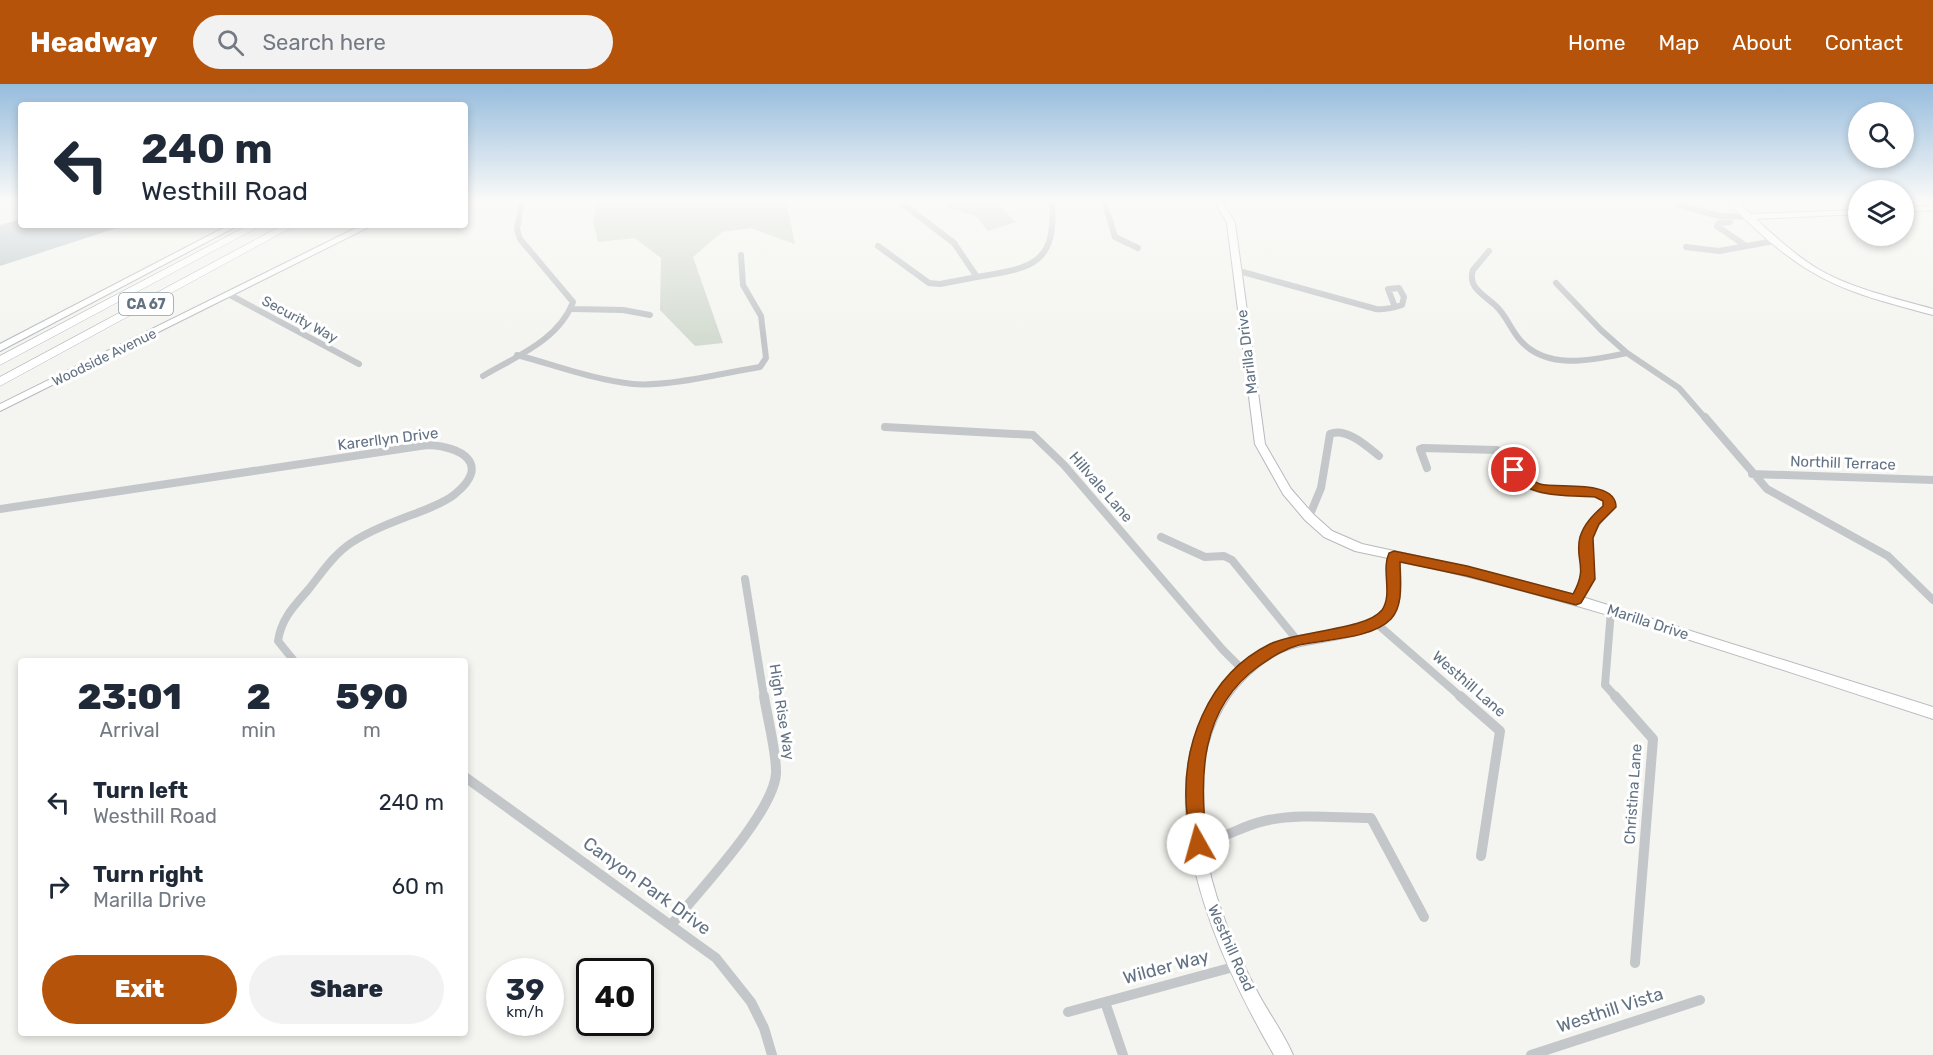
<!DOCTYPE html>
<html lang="en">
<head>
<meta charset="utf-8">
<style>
  body { margin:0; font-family:Rubik,sans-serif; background:#f2f2f3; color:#1f2937; height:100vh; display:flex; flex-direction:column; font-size:22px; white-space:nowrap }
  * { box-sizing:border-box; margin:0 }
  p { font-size:20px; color:#747a83 }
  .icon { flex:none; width:33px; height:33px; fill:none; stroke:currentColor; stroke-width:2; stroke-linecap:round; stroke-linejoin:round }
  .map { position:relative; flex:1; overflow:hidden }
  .sheet { position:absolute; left:18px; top:574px; width:450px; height:378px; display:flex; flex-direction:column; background:#fff; border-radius:6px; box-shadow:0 3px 9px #0003 }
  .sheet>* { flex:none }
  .hud { position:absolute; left:18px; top:18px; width:450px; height:126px; border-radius:6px; box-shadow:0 3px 9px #0003; background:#fff; color:#1f2937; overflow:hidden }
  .controls { position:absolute; left:1848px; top:18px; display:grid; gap:12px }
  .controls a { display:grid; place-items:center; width:66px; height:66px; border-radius:50%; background:#fff; box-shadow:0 3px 9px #0003; font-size:30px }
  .speed { position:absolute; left:486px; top:874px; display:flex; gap:12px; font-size:30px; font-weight:700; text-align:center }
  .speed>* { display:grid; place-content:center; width:78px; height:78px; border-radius:50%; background:#fff; box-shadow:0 3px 9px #0003; line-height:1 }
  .speed small { font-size:15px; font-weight:400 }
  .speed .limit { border:3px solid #111; border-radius:9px; background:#fff; color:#111 }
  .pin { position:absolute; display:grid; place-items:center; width:51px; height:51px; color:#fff; margin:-26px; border:3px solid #fff; border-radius:50%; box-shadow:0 2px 6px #0007 }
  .me { position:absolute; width:66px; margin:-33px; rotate:353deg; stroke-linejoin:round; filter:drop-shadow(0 0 4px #0008) }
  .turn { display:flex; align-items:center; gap:21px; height:126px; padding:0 24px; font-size:27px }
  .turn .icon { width:78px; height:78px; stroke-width:2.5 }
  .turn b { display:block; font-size:42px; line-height:51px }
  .eta { display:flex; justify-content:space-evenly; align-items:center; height:102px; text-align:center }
  .eta b { font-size:36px; font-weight:800; line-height:42px }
  .primary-button { display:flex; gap:12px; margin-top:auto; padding:12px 24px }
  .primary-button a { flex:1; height:69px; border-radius:36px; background:#b45309; color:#fff; font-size:24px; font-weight:800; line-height:69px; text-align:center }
  .primary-button a+a { background:#f2f2f3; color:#1f2937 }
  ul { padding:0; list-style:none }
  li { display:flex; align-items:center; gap:18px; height:84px; padding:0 24px }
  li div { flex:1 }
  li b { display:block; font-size:22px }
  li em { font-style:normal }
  header { display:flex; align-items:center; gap:36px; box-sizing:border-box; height:84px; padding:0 30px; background:#b45309; color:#fff }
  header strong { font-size:28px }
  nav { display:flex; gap:33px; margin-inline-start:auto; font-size:21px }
  .search { width:420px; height:54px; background:#f2f2f3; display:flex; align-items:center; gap:15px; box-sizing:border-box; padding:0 21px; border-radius:33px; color:#747a83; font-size:22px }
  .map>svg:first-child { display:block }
  .green { fill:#d4dcd1 }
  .water { fill:#bcc7cc }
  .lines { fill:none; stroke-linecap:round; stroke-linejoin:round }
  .secondary-casing { stroke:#b6babf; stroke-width:2 }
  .highway-casing { stroke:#b6b9bc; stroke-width:1 }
  .street-far2 { stroke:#c4c7ca; stroke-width:6 }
  .street-far1 { stroke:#c4c7ca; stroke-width:8 }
  .street { stroke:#c4c7ca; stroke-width:10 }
  .secondary { fill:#fff; fill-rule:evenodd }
  .highway { fill:#fff; fill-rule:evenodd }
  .route { fill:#b45309; stroke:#753606; stroke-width:1.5 }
  .labels { text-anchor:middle; stroke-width:6; stroke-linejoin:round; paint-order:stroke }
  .shield { fill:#fff; stroke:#919ca8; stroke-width:1.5 }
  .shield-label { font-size:14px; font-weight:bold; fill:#627283 }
  .far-street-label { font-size:14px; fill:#627283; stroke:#fff }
  .street-label { font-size:15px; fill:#627283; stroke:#fff }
  .near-street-label { font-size:18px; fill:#627283; stroke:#fff }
</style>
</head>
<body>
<header>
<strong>Headway</strong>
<div class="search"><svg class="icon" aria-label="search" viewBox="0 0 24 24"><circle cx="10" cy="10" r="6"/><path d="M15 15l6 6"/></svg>Search here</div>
<nav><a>Home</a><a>Map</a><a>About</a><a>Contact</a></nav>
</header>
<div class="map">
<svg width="1933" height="971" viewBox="0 0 1933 971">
  <rect width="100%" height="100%" fill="#f4f4f0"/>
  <path class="green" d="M598,117H786L795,160L751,144L722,148L693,173L723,259L695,262L660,226L661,174L635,154L598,158L593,136Z
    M995,117L1016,138L988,147L976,132L948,124L944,117Z"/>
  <path class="water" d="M21,135V141H126L0,182V141Z"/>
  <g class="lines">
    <g class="secondary-casing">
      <path id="secondary" d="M1214,117H1222L1235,139L1265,360L1291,405L1313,430L1332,447L1362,460L1467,483L1576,511L1933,623V635C1757,578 1581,516 1400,477C1400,495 1404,519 1391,534C1371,555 1323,556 1296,563C1280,567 1269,574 1257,584C1198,631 1193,712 1208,780C1218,826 1237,870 1259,911C1270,931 1284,950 1293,971H1274C1208,857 1120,661 1262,566C1294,544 1356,553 1382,527C1393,516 1388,489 1388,474L1355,467L1324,453L1305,436L1283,410L1255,360L1227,139Z
        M1727,117H1736L1751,130L1858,126V130L1756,135C1775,153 1795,171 1818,185C1853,205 1894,214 1933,225V231C1893,220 1848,210 1812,188C1781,170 1752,143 1727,117Z
        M1933,122V126L1904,128V124Z
        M229,141H239L0,267V260Z
        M362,141H373L0,327V320Z"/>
    </g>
    <g class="highway-casing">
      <path id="highway" d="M249,141H262L0,281V272Z
        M283,141H296L0,302V293Z"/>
    </g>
    <path class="street-far2" d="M899,117L954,159L977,193C1030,184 1057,182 1052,117
      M1104,117L1115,153L1138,164
      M1678,121L1720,132L1748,133
      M1730,138L1719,139L1717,142L1746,162
      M878,162L929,199L940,200L977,193
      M1686,163L1719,167L1774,157
      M1489,167L1473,186C1467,204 1485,211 1496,222C1506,231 1511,246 1520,256C1547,287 1593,276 1627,269
      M1239,187L1376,225C1385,226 1393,224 1402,221L1404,213L1399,204L1388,205L1395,223
      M1556,199L1601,246L1627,269L1679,304L1706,335
      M230,211L359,280
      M572,225L623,226L650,231
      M517,271C555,281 594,296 633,300C669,303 723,289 760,283L766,274L761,232L743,201L741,171
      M483,292C515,273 559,256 573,218L520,155L517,145L522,117"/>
    <path class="street-far1" d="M1705,333L1767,405L1888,472L1933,516
      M885,343L1033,351L1064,381L1223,566L1243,586
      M1427,384L1420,365L1423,364L1497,366C1507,378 1516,393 1529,401C1554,415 1591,396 1611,419L1587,453L1586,498L1576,516
      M1752,390L1933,396
      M0,425L427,361C461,362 492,380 455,410C447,417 436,421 427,425C402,435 374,444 351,459C333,471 321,490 308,506C294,522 281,535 278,557L295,578
      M1309,433L1321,404L1330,350C1346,343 1367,362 1379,372
      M1161,453L1205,473L1224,472L1232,476L1297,556
      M745,495L764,613
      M1611,526L1605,601L1616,613
      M1376,539L1461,613"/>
    <path class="street" d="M1460,612L1500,647L1481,772
      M1615,612L1653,655L1635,879
      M465,693L716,874L751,918L764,944L772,971
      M1198,760C1222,756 1241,742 1264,737C1299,729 1336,734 1371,734L1424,833
      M672,840C699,807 773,729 776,690C777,669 767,633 764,612
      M1105,918L1123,971
      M1068,928L1237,882
      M1531,971L1700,916"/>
    <use href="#secondary" class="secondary"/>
    <use href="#highway" class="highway"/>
  </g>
  <linearGradient id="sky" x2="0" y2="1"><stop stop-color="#96bcdd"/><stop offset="0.46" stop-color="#fafaf8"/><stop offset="1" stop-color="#fafaf8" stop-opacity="0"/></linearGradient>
  <rect width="1933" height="253" fill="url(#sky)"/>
  <path class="route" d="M1514,381C1524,385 1529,397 1540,400C1559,405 1616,395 1616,423L1599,440L1593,454L1595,495L1581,519L1576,521L1467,492L1400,478C1400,496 1404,521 1391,535C1372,555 1325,555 1299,561C1284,565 1272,573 1259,582C1199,625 1199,694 1207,760L1204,765L1198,768L1192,765C1187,755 1188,741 1187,730C1180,663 1207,591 1270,560C1296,547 1367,546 1382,526C1393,510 1381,486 1389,469L1394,467L1467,482L1573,510C1589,482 1574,476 1580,453C1584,440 1593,431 1603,422V417L1595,413C1562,411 1528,415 1507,386L1509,383Z"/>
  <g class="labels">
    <rect class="shield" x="119" y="209" width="54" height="22" rx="4.5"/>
    <g class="shield-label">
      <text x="146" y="225">CA 67</text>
    </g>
    <g class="far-street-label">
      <text transform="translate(300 235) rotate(28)" y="5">Security Way</text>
      <text transform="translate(104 273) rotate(-26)" y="5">Woodside Avenue</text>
    </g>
    <g class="street-label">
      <text transform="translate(1247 268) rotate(-97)" y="5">Marilla Drive</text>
      <text transform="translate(388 355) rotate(-7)" y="5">Karerllyn Drive</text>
      <text transform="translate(1843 379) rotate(2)" y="5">Northill Terrace</text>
      <text transform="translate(1101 403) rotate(49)" y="5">Hillvale Lane</text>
      <text transform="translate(1648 538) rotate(18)" y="5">Marilla Drive</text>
      <text transform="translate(1469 600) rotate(41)" y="5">Westhill Lane</text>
      <text transform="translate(782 628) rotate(81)" y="5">High Rise Way</text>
      <text transform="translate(1633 710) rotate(-86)" y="5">Christina Lane</text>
      <text transform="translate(1231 864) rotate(66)" y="5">Westhill Road</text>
    </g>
    <g class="near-street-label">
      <text transform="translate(647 802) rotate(36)" y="6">Canyon Park Drive</text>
      <text transform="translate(1166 883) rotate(-15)" y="6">Wilder Way</text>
      <text transform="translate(1610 926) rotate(-18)" y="6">Westhill Vista</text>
    </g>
  </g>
</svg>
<div class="controls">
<a><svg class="icon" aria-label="search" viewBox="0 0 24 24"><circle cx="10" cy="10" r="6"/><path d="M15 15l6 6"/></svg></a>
<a><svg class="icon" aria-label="layers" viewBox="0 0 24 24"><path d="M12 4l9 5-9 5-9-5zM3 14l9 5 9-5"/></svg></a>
</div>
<div class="speed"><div>39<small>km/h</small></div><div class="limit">40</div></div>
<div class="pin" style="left:1514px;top:386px;background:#d93025"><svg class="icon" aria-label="arrive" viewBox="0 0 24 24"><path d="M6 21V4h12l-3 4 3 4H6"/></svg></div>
<svg class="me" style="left:1198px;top:760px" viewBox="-20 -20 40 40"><circle r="19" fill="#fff"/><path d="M0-13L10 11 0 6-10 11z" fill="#b45309"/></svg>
<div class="hud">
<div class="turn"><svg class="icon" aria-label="left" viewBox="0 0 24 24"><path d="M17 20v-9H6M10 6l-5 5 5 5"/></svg><div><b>240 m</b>Westhill Road</div></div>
</div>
<section class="sheet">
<div class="eta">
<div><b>23:01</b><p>Arrival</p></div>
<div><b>2</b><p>min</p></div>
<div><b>590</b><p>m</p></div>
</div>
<ul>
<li><svg class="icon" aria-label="left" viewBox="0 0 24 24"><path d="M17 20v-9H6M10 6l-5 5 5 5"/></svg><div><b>Turn left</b><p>Westhill Road</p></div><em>240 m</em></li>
<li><svg class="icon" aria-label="right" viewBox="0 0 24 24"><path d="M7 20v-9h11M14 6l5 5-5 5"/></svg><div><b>Turn right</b><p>Marilla Drive</p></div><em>60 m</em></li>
</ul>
<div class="primary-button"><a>Exit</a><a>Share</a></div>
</section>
</div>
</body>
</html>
